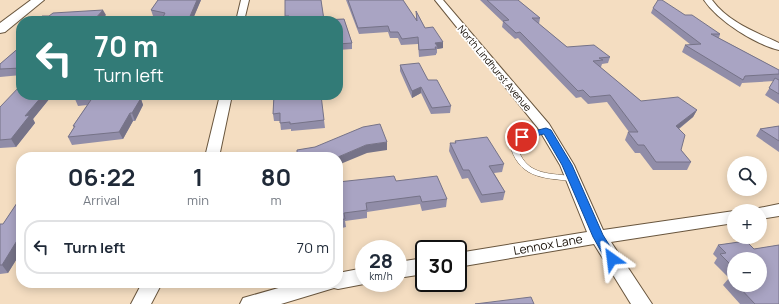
<!DOCTYPE html>
<html lang="en">
<head>
<meta charset="utf-8">
<style>
  body { margin:0; font-family:Manrope,sans-serif; background:#f2f2f3; color:#1f2937; height:100vh; display:flex; flex-direction:column; font-size:15px; white-space:nowrap }
  * { box-sizing:border-box; margin:0 }
  p { font-size:13px; color:#747a83 }
  .icon { flex:none; width:22px; height:22px; fill:none; stroke:currentColor; stroke-width:2; stroke-linecap:round; stroke-linejoin:round }
  .map { position:relative; flex:1; overflow:hidden }
  .sheet { position:absolute; left:16px; top:152px; width:327px; height:136px; display:flex; flex-direction:column; background:#fff; border-radius:16px; box-shadow:0 2px 10px #0003 }
  .sheet>* { flex:none }
  .banner { position:absolute; left:16px; top:16px; width:327px; height:84px; border-radius:16px; box-shadow:0 2px 10px #0003; background:#327b77; color:#fff; overflow:hidden }
  .tools { position:absolute; left:727px; top:156px; display:grid; gap:8px }
  .tools a { display:grid; place-items:center; width:40px; height:40px; border-radius:50%; background:#fff; box-shadow:0 2px 10px #0003; font-size:20px }
  .speed { position:absolute; left:355px; top:240px; display:flex; gap:8px; font-size:20px; font-weight:700; text-align:center }
  .speed>* { display:grid; place-content:center; width:52px; height:52px; border-radius:50%; background:#fff; box-shadow:0 2px 10px #0003; line-height:1 }
  .speed small { font-size:10px; font-weight:400 }
  .speed .limit { border:2px solid #111; border-radius:6px; background:#fff; color:#111 }
  .pin { position:absolute; display:grid; place-items:center; width:34px; height:34px; color:#fff; margin:-17px; border:2px solid #fff; border-radius:50%; box-shadow:0 1px 4px #0007 }
  .me { position:absolute; width:44px; margin:-22px; rotate:329deg; stroke-linejoin:round; filter:drop-shadow(0 0 3px #0008) }
  .turn { display:flex; align-items:center; gap:14px; height:84px; padding:0 12px; font-size:18px }
  .turn .icon { width:52px; height:52px; stroke-width:2.5 }
  .turn b { display:block; font-size:28px; line-height:34px }
  .eta { display:flex; justify-content:space-evenly; align-items:center; height:68px; text-align:center }
  .eta b { font-size:24px; font-weight:700; line-height:28px }
  ul { padding:0; list-style:none }
  li { display:flex; align-items:center; gap:12px; height:54px; margin:0 8px 6px; padding:0 4px; border:2px solid #e0e1e3; border-radius:16px }
  li div { flex:1 }
  li b { display:block; font-size:15px }
  li em { font-style:normal }
  .map>svg:first-child { display:block }
  .lines { fill:none; stroke-linecap:round; stroke-linejoin:round }
  .service-casing { stroke:#69563e; stroke-width:1 }
  .minor-casing { stroke:#69563e; stroke-width:2 }
  .secondary-casing { stroke:#69563e; stroke-width:2 }
  .service { fill:#fff; fill-rule:evenodd }
  .minor { fill:#fff; fill-rule:evenodd }
  .secondary { fill:#fff; fill-rule:evenodd }
  .wall { fill:#918da8; fill-rule:evenodd }
  .shaded-wall { fill:#767388 }
  .building { fill:#a9a4c3; stroke:#767388 }
  .route { fill:#1a73e8; stroke:#114b97 }
  .labels { text-anchor:middle; stroke-width:3.5; stroke-linejoin:round; paint-order:stroke }
  .street-label { font-size:10px; fill:#160e05; stroke:#fff }
  .near-street-label { font-size:12px; fill:#160e05; stroke:#fff }
</style>
</head>
<body>
<div class="map">
<svg width="779" height="304" viewBox="0 0 779 304">
  <rect width="100%" height="100%" fill="#f4ddc1"/>
  <g class="lines">
    <g class="service-casing">
      <path id="service" d="M546,128L549,130L548,131L524,138L516,143C523,169 537,173 562,175C567,176 573,176 577,179L576,181H573C541,178 518,178 509,142L510,141L520,136Z"/>
    </g>
    <g class="minor-casing">
      <path id="minor" d="M241,0H249L244,21H236Z
        M435,0H443L549,124L574,165L603,230L734,211V223L611,242L652,304H631L594,244L458,267V253L587,232L560,165L538,128Z
        M704,0H712C728,22 755,32 779,43V50C755,44 718,21 704,0Z
        M220,95H232L219,157H205Z
        M779,204V216L760,219V211H753L754,209Z
        M424,258V274L398,278V262Z
        M364,268V283H366L364,284L338,289L334,288L281,304H240L243,298L296,283H338V273Z
        M142,283H162L151,304H131Z"/>
    </g>
    <g class="secondary-casing">
      <path id="secondary" d="M31,0H44L5,32L0,33V23Z"/>
    </g>
    <use href="#service" class="service"/>
    <use href="#minor" class="minor"/>
    <use href="#secondary" class="secondary"/>
  </g>
  <path class="wall" d="M158,0H201L192,21H161L163,18L153,16L151,10Z
    M285,0H321L324,20L344,19L352,43V49L338,50V21H286Z
    M346,0H403L416,20V11L425,28L443,48L437,49V53L436,54V55L419,57L418,44L401,45L398,38H390L388,32L359,34Z
    M480,0H519V1L540,18L539,24L567,47L610,57L608,63L602,64L601,67H600L641,101L697,110L693,117L679,129L681,150L691,162L687,170H653L640,153H635L625,140L628,132H629L607,102L588,104L581,97L576,98L518,38L515,39L502,27L503,22Z
    M653,8L685,15L720,34L719,38L779,70V104L765,95L774,81L742,83L740,87L682,52L685,45H691L651,13Z
    M21,46V75L0,77V64Z
    M400,65L428,80L451,106L450,113L431,114L421,93L412,98L400,71Z
    M21,95H51L49,97L50,98L33,119L35,123L16,147L0,148V107Z
    M78,95L141,99L143,105L135,121H133L123,139L72,145L68,137L74,127L73,126L87,105L78,106L75,99Z
    M274,95L324,120L325,128L291,131V129L281,130L280,121H274L273,114Z
    M779,126V152L756,136L760,129Z
    M455,141L504,164L502,172L494,173L505,192L503,200L481,203L468,178L462,179L449,151L450,143H455Z
    M396,181L447,199L446,207L422,211L420,204L367,212V218L345,221L346,227L338,229V182Z
    M21,192V252L8,273L0,274V224H3L21,197L19,195Z
    M746,241L754,249L779,245V304H740L723,285L729,278L714,263L717,258L713,254L718,245ZM734,259H760V285H734Z"/>
  <path class="shaded-wall" d="M197,0H201L192,21H188Z
    M103,10L106,15L101,21H93Z
    M443,42V48L437,49L438,47L435,43Z
    M421,87V93L412,98V91Z
    M43,95H51L49,97L50,98L33,119L35,123L16,147L11,139L25,116Z
    M137,95H144L141,99L143,105L135,121L132,113L135,98Z
    M697,110L693,117L673,133L676,126Z
    M130,113L133,121L123,139L119,132Z
    M387,142V150L367,153L338,165V157L366,145Z
    M18,239L21,243V252L8,273L2,265Z"/>
  <path class="building" d="M158,0H197L188,21H161L165,13L151,10Z
    M285,0H321L324,20L344,19L352,43L338,44V21H289V16H285Z
    M348,0H403L417,21L416,11L425,28L433,27L443,42L435,43L438,47H435L436,49L419,50L418,37L402,39L398,32H390L388,26L358,28Z
    M487,0H518L540,18H532L567,47L594,45L610,57L599,58L603,60L593,61L641,101L678,97L697,110L676,126L685,135L681,150L691,162H656L644,145H638L628,132H638L610,95L590,97L583,90L578,91L520,32L516,33L503,21L509,20Z
    M658,0H662L685,15H692L720,34H711L779,70V74L745,76L743,80L685,45L701,44L653,8Z
    M103,10L93,21H37L42,16H49L53,13Z
    M21,46V68L0,69V64Z
    M419,63L428,80H437L451,106L432,108L421,87L412,91L400,65Z
    M775,78L779,80V94L769,88Z
    M21,85V95H43L25,116L30,115L11,139L0,140V107Z
    M78,95H137L135,98H141L132,113H130L119,132L68,137L75,126H73L93,97L75,99Z
    M274,95H321L324,120L290,124V122L280,123V113L273,114Z
    M380,124L387,142L366,145L338,157H297V150L315,147L363,127Z
    M779,126V141L760,129Z
    M487,137L504,164L489,166L505,192L482,195L469,170H463L450,143H456L455,141Z
    M394,176L396,181L437,176L447,199L422,202L420,196L366,203L367,210L344,213L345,219L338,220V182Z
    M21,197V238L18,239L2,265H0V224H3Z
    M746,241L754,249L779,245V304H755L737,285H760V259H734V268L720,254L726,253L718,245Z
    M734,276V282L729,277Z
    M531,297L534,304H475Z"/>
  <path class="route" d="M546,128L551,130L572,165L603,235L618,259L616,262L612,264L607,262L593,237L562,165L544,134L522,139L517,137L519,135Z"/>
  <g class="labels">
    <g class="street-label">
      <text transform="translate(495 68) rotate(50)" y="4">North Lindhurst Avenue</text>
    </g>
    <g class="near-street-label">
      <text transform="translate(548 245) rotate(-10)" y="4">Lennox Lane</text>
    </g>
  </g>
</svg>
<div class="tools">
<a><svg class="icon" aria-label="search" viewBox="0 0 24 24"><circle cx="10" cy="10" r="6"/><path d="M15 15l6 6"/></svg></a>
<a>+</a>
<a>−</a>
</div>
<div class="speed"><div>28<small>km/h</small></div><div class="limit">30</div></div>
<div class="pin" style="left:522px;top:137px;background:#d93025"><svg class="icon" aria-label="arrive" viewBox="0 0 24 24"><path d="M6 21V4h12l-3 4 3 4H6"/></svg></div>
<svg class="me" style="left:612px;top:259px" viewBox="-20 -20 40 40"><path d="M0-17L14 15 0 8-14 15z" fill="#1a73e8" stroke="#fff" stroke-width="4"/></svg>
<div class="banner">
<div class="turn"><svg class="icon" aria-label="left" viewBox="0 0 24 24"><path d="M17 20v-9H6M10 6l-5 5 5 5"/></svg><div><b>70 m</b>Turn left</div></div>
</div>
<section class="sheet">
<div class="eta">
<div><b>06:22</b><p>Arrival</p></div>
<div><b>1</b><p>min</p></div>
<div><b>80</b><p>m</p></div>
</div>
<ul>
<li><svg class="icon" aria-label="left" viewBox="0 0 24 24"><path d="M17 20v-9H6M10 6l-5 5 5 5"/></svg><div><b>Turn left</b></div><em>70 m</em></li>
</ul>
</section>
</div>
</body>
</html>
